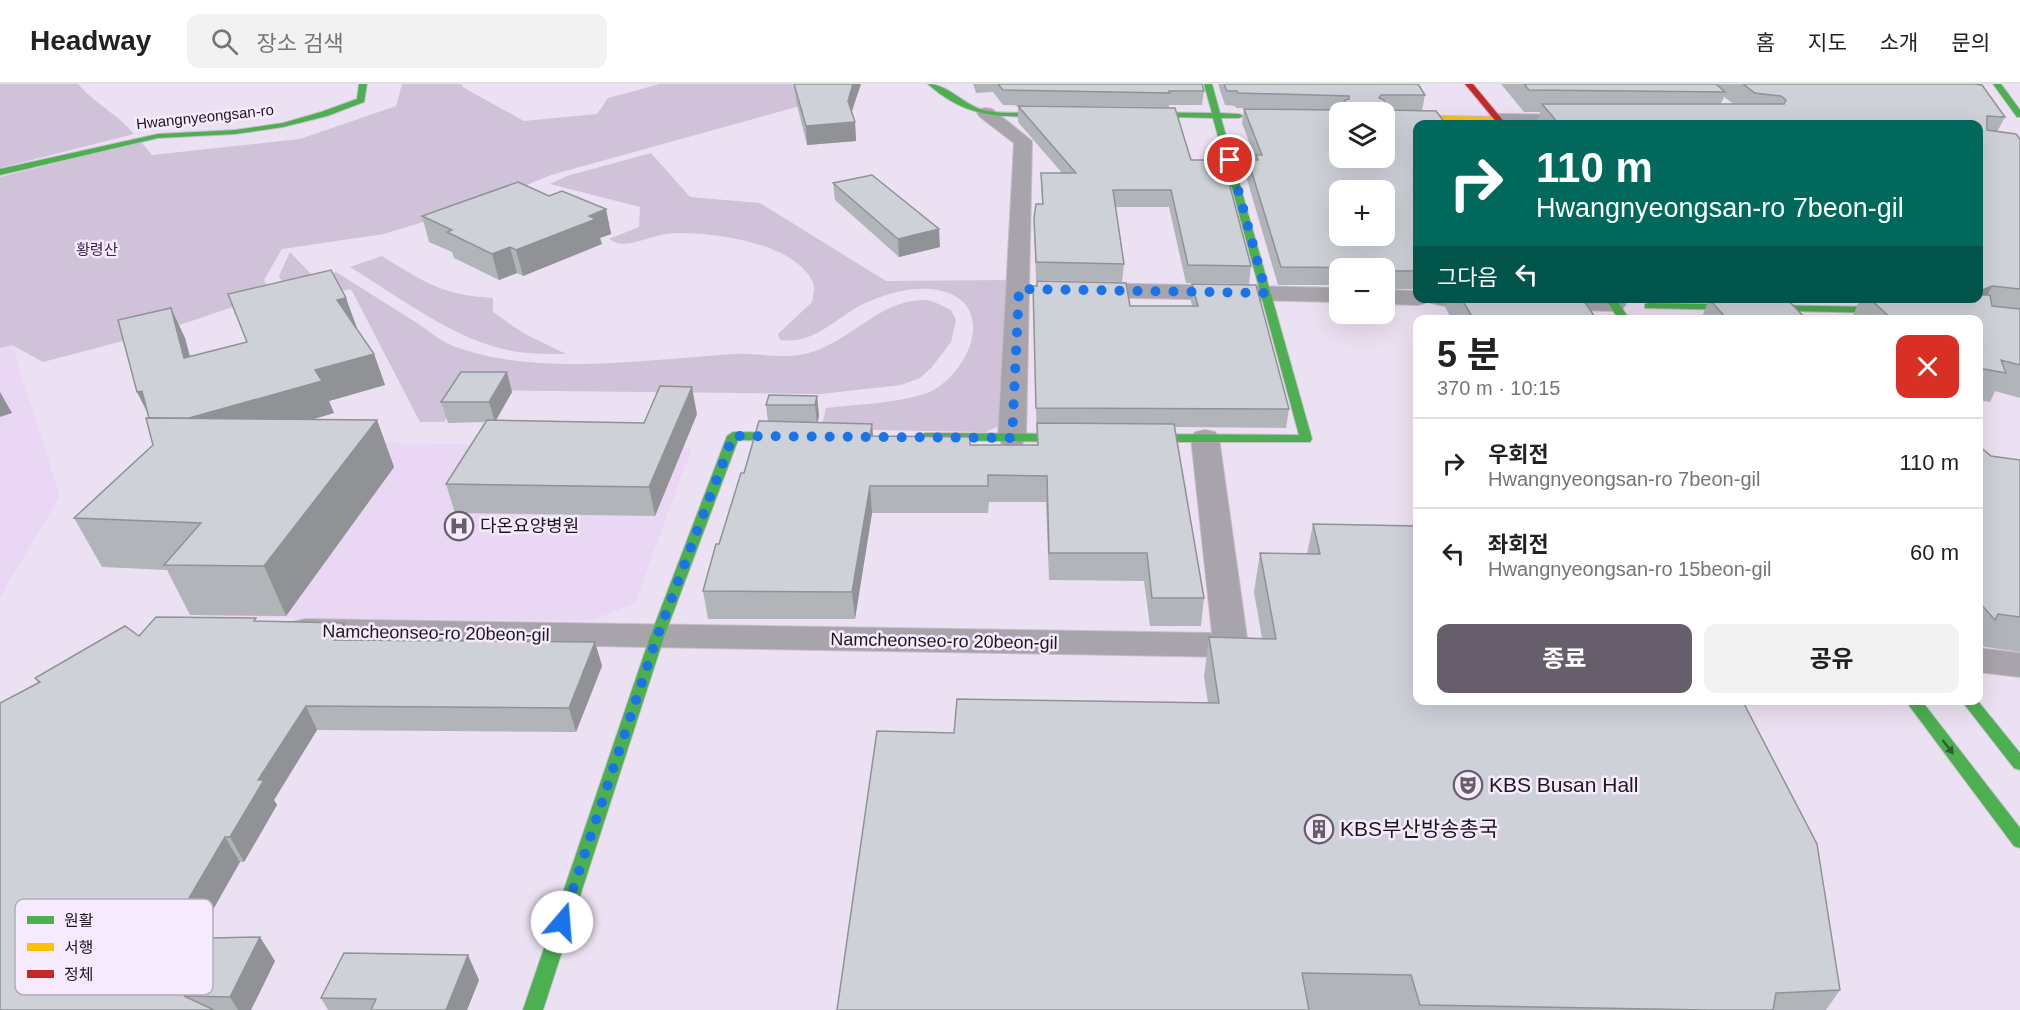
<!DOCTYPE html>
<html lang="ko">
<head>
<meta charset="utf-8">
<style>
  body { margin:0; font-family:Helvetica,"Noto Sans KR",sans-serif; background:#f2f2f2; color:#222; height:100vh; display:flex; flex-direction:column; font-size:22px; white-space:nowrap }
  * { box-sizing:border-box; margin:0 }
  p { font-size:20px; color:#767676 }
  .icon { flex:none; width:33px; height:33px; fill:none; stroke:currentColor; stroke-width:2; stroke-linecap:round; stroke-linejoin:round }
  .map { position:relative; flex:1; overflow:hidden }
  .panel { position:absolute; left:1413px; top:231px; width:570px; height:390px; display:flex; flex-direction:column; background:#fff; border-radius:12px; box-shadow:0 6px 24px #0002 }
  .panel>* { flex:none }
  .banner { position:absolute; left:1413px; top:36px; width:570px; height:183px; border-radius:12px; box-shadow:0 6px 24px #0002; background:#00695c; color:#fff; overflow:hidden }
  .fabs { position:absolute; left:1329px; top:18px; display:grid; gap:12px }
  .fabs a { display:grid; place-items:center; width:66px; height:66px; border-radius:12px; background:#fff; box-shadow:0 6px 24px #0002; font-size:30px }
  .pin { position:absolute; display:grid; place-items:center; width:51px; height:51px; color:#fff; margin:-26px; border:3px solid #fff; border-radius:50%; box-shadow:0 2px 6px #0007 }
  .me { position:absolute; width:66px; margin:-33px; rotate:18deg; stroke-linejoin:round; filter:drop-shadow(0 0 4px #0008) }
  .turn { display:flex; align-items:center; gap:21px; height:126px; padding:0 24px; font-size:27px }
  .turn .icon { width:78px; height:78px; stroke-width:2.5 }
  .turn b { display:block; font-size:42px; line-height:51px }
  .then { display:flex; align-items:center; height:57px; padding:0 24px; background:#0003; gap:12px; font-size:22px }
  .round { display:grid; place-items:center; flex:none; width:63px; height:63px; border-radius:12px; background:#f2f2f2 }
  .summary { display:flex; align-items:center; justify-content:space-between; height:102px; padding:0 24px }
  h1 { font-size:36px; font-weight:700; line-height:45px }
  .cta { display:flex; gap:12px; margin-top:auto; padding:12px 24px }
  .cta a { flex:1; height:69px; border-radius:12px; background:#665e6b; color:#fff; font-size:24px; font-weight:700; line-height:69px; text-align:center }
  .cta a+a { background:#f2f2f2; color:#222 }
  ul { padding:0; list-style:none }
  li { display:flex; align-items:center; gap:18px; height:90px; padding:0 24px; border-top:2px solid #e0e0e0 }
  li div { flex:1 }
  li b { display:block; font-size:22px }
  li em { font-style:normal }
  header { display:flex; align-items:center; gap:36px; box-sizing:border-box; height:84px; padding:0 30px; background:#fff; border-bottom:2px solid #e0e0e0 }
  header strong { font-size:28px }
  nav { display:flex; gap:33px; margin-inline-start:auto; font-size:21px }
  .search { width:420px; height:54px; background:#f2f2f2; display:flex; align-items:center; gap:15px; box-sizing:border-box; padding:0 21px; border-radius:12px; color:#767676; font-size:22px }
  .map>svg:first-child { display:block }
  .built { fill:#e9d7f4 }
  .forest { fill:#d0c2d8 }
  .lines { fill:none; stroke-linecap:round; stroke-linejoin:round }
  .street-casing { stroke:#c6becb; stroke-width:2 }
  .fast-casing { stroke:#c6becb; stroke-width:2 }
  .slow-casing { stroke:#c6becb; stroke-width:2 }
  .jam-casing { stroke:#c6becb; stroke-width:2 }
  .street { fill:#a8a4ab; fill-rule:evenodd }
  .fast { fill:#4caf50; fill-rule:evenodd }
  .slow { fill:#ffc107; fill-rule:evenodd }
  .jam { fill:#c62828; fill-rule:evenodd }
  .wall { fill:#b1b4b9; fill-rule:evenodd }
  .shaded-wall { fill:#909296 }
  .building { fill:#ced1d7; stroke:#909296; stroke-width:1.5; fill-rule:evenodd }
  .oneway { fill:#335b37 }
  .route { stroke:#1a73e8; stroke-width:10; stroke-dasharray:0 18 }
  .labels { text-anchor:middle; stroke-width:5; stroke-linejoin:round; paint-order:stroke }
  .far-street-label { font-size:15px; fill:#1e1722; stroke:#f6ebfe }
  .far-park-label { font-size:15px; fill:#3a2348; stroke:#f6ebfe }
  .poi-label { font-size:18px; fill:#1e1722; stroke:#f6ebfe; text-anchor:start }
  .street-label { font-size:18px; fill:#1e1722; stroke:#f6ebfe }
  .near-poi-label { font-size:21px; fill:#1e1722; stroke:#f6ebfe; text-anchor:start }
  .key { fill:#f6ebfe; stroke:#b5abbc; stroke-width:1.5 }
  .key-label { font-size:16px; fill:#1e1722 }
</style>
</head>
<body>
<header>
<strong>Headway</strong>
<div class="search"><svg class="icon" aria-label="search" viewBox="0 0 24 24"><circle cx="10" cy="10" r="6"/><path d="M15 15l6 6"/></svg>장소 검색</div>
<nav><a>홈</a><a>지도</a><a>소개</a><a>문의</a></nav>
</header>
<div class="map">
<svg width="2020" height="926" viewBox="0 0 2020 926">
  <rect width="100%" height="100%" fill="#ece1f2"/>
  <path class="built" d="M12,261L60,412L0,513V264Z
    M322,358L692,364L635,519L590,537L209,533L192,521Z"/>
  <path class="forest" d="M0,0H78C95,20 118,30 134,50L0,84Z
    M402,0H461L464,4L524,37L597,30L608,14L660,0H792L811,19L551,91L475,122L384,150L282,165L264,196L271,210L165,246L43,278L12,261L0,264V93L141,58L152,71L300,55L396,22Z
    M651,69L690,113L760,119L886,197L1013,196L1008,338L986,348L821,345L826,324C852,321 917,318 937,304C977,277 995,212 931,205C909,203 885,210 865,219C836,233 815,261 780,256L778,250L812,218C813,212 815,204 813,199C797,159 713,148 676,149C657,149 638,160 622,160C618,160 613,157 609,155L639,143L640,123L550,100L567,92Z
    M290,168L315,194L336,188C363,205 390,222 417,239C428,246 439,256 451,261C533,294 649,275 735,270C756,269 778,274 799,271C847,264 876,215 926,216C934,217 944,223 951,226L956,236L951,258L932,283L920,294L901,301L821,310L467,306L444,338H420L351,205L234,230V228L288,208L279,192Z
    M382,172C424,198 442,211 493,214V228L523,249L566,270C541,270 516,270 492,262C441,246 396,211 350,183Z"/>
  <g class="lines">
    <g class="street-casing">
      <path id="street" d="M986,24L992,25L1032,57L1026,354L1022,360L1012,362L1002,360L998,354L1014,59L980,33L977,29L980,25Z
        M1497,30L1580,31L1586,32L1589,36L1584,40L1491,39L1488,35L1491,31Z
        M1086,199L1340,204V218L1086,213L1078,211L1074,206L1078,201Z
        M1384,206L1418,207V214L1501,216L1497,221C1478,226 1450,224 1431,219L1428,216L1426,219L1418,221L1384,220Z
        M1533,214H1621L1626,220L1622,225L1614,227L1542,225L1534,223L1530,218Z
        M1205,346L1215,348L1219,354L1248,561L1243,569L1231,573L305,557L293,554L288,546L293,538L305,535L1212,549L1191,354L1195,348Z
        M1978,564L2020,569V593L1978,588Z"/>
    </g>
    <g class="fast-casing">
      <path id="fast" d="M359,0H367L364,18L327,32L283,43L235,50L158,54L0,91V85L158,50L235,46L283,39L321,28L357,15Z
        M928,0C949,0 965,23 987,27C1009,31 1039,27 1062,28L1066,30L1062,32C1009,32 971,39 928,0Z
        M1204,0H1212L1220,29L1239,30L1243,32L1239,34H1221L1312,355L1310,358H1132L1126,354L1132,350L1299,351L1213,34L1131,32L1127,30L1131,28L1212,29Z
        M1993,0H2001L2020,26V33H2017Z
        M1605,214H1615L1630,236H1619Z
        M1649,219L1878,223L1953,233L1958,236H1926L1878,229L1645,224V220Z
        M733,348L799,349L805,353L799,357L738,356L664,553L543,926H523L650,553L727,352Z
        M925,349L1081,350L1087,354L1081,358L921,356L919,353Z
        M1905,616H1921L2020,744V764L2014,762Z
        M1961,616H1977L2020,669V686L2014,684Z"/>
    </g>
    <g class="slow-casing">
      <path id="slow" d="M1384,31L1497,33L1501,35L1497,37L1384,35Z"/>
    </g>
    <g class="jam-casing">
      <path id="jam" d="M1465,0H1473L1506,40H1498Z"/>
    </g>
    <use href="#street" class="street"/>
    <use href="#fast" class="fast"/>
    <use href="#slow" class="slow"/>
    <use href="#jam" class="jam"/>
  </g>
  <path class="wall" d="M794,0L851,29L855,38L856,57L807,61L796,17Z
    M973,0H1202L1204,7L1202,21H1169V23L1003,21L993,8L976,9Z
    M1218,0H1418L1425,11L1422,26H1389L1418,40V205H1384V184H1340V201H1278L1246,92L1248,76H1255V74L1242,39L1244,25L1333,26L1236,24L1235,22L1225,21Z
    M1501,0H1974L2005,33L1997,48L2020,55V314L1995,307L1990,318L1978,316V236H1851L1860,215L1827,214H1978V40H1537L1540,28H1524ZM1724,13L1731,18L1733,20H1721Z
    M1018,22L1191,76L1251,182L1249,200L1186,199L1169,123H1115L1124,180L1122,198L1036,196L1034,134L1042,120L1041,89H1062L1018,38Z
    M833,99L940,163L899,173L835,116Z
    M549,112L606,125L611,150L600,154L602,160L523,192L517,189L499,196L454,174L452,168L429,158L422,132Z
    M1192,200L1289,325L1286,344L1175,343L1204,514L1201,542H1150L1144,497L1049,496L1046,418H989L988,429H872L855,535H708L703,507L744,389L768,338L766,321L817,312L819,332L817,339L872,340L873,352L970,361H1037L1033,202L1130,222H1192L1191,217Z
    M1447,214H1582L1597,236H1452L1445,223Z
    M1714,214H1786L1807,236H1701L1709,215Z
    M356,244L374,270L385,301L329,317L334,329L310,336H377L394,383L286,532L190,531L167,486L102,483L74,434L153,361L149,334L185,254L190,272Z
    M512,308L496,336L644,339L697,330L655,432L455,429L446,400L486,338L448,339L441,318Z
    M1978,361L1991,372L2020,376V568L1979,562Z
    M1313,440L1840,906L1826,926H837L954,649L1208,619L1204,593L1209,553L1262,554L1254,508L1260,469L1307,470Z
    M257,537L344,539L351,556L595,558L602,582L576,648L317,646L274,716L277,721L244,778H240L197,854L275,877L251,926H0L38,599L35,594Z
    M479,896L467,926H328L321,914Z"/>
  <path class="shaded-wall" d="M853,0H861L849,36L848,17Z
    M855,38L856,57L807,61L806,42Z
    M606,125L611,150L600,154L602,160L523,192L516,166L589,132Z
    M939,145L940,163L899,173L898,155Z
    M510,163L517,189L499,196L492,170Z
    M1992,202L1978,229V211L1980,207Z
    M346,214L357,244L348,246L337,216Z
    M171,224L185,254L198,305L184,274Z
    M374,270L385,301L329,317L334,329L168,377L152,345L315,286Z
    M507,288L512,308L495,338L489,318Z
    M692,303L697,330L655,432L649,403Z
    M142,307L153,340L137,308Z
    M0,308L12,329L0,333Z
    M817,312L819,332L817,341L815,321Z
    M377,336L394,383L286,532L264,482Z
    M872,340L874,366L870,352Z
    M870,402L872,429L855,535L852,508Z
    M344,539L355,563L334,556Z
    M595,558L602,582L576,648L569,624Z
    M306,622L317,646L274,716L277,721L244,778L230,753L258,696Z
    M225,753L240,778L182,880L165,855Z
    M260,853L275,877L251,926H238L230,913Z
    M468,871L479,896L467,926H446Z"/>
  <path class="building" d="M794,0H853L848,17L855,38L806,42Z
    M998,0H1202L1204,7H1169L1170,9L1003,6Z
    M1224,0H1418L1425,11H1381L1379,14L1384,16L1385,26L1436,27L1446,40H1418V187H1384V184L1281,183L1248,76H1258L1256,71H1262L1244,25L1342,26L1345,16L1349,15V12L1238,9L1237,7H1227ZM1340,28H1384V74H1340ZM1340,106H1384V152H1340Z
    M1524,0H1716L1725,8L1529,6Z
    M1743,0H1974L1982,1L2005,33L1987,32V46L2016,50L2020,55V205L1992,202L1980,207L1978,205V40H1559L1542,20H1784L1786,16L1781,12L1755,9Z
    M1018,22L1175,24L1191,76H1223L1251,182L1188,181L1171,106H1113L1124,180L1036,178L1034,134L1036,120H1043L1041,89H1076Z
    M872,91L939,145L898,155L833,99Z
    M518,98L549,112L562,107L606,125L589,132L596,135L516,166L510,163L492,170L447,148L452,146L422,132Z
    M331,186L346,214L337,216L374,270L315,286L322,297L189,334H149L142,307L137,308L118,236L171,224L184,274L247,258L228,210Z
    M1037,197L1126,199L1130,222H1198L1192,200L1256,201L1289,325L1036,324L1033,202H1037Z
    M1978,211H1990L1992,222L2020,225V281L2001,276L2006,289L1978,284V236H1893L1869,214H1978Z
    M1461,214H1582L1597,236H1474Z
    M1725,214H1786L1807,236H1728L1709,215Z
    M461,288H507L489,318H441Z
    M660,302L692,303L649,403L446,400L487,336L644,339Z
    M769,311L817,312L815,321H766Z
    M146,334L377,336L264,482L164,481L201,439L74,434L153,361Z
    M759,337L872,340L870,352L970,353V361H1038L1037,339L1174,340L1204,514H1152L1147,469H1049L1047,392L988,391V402H870L852,508L703,507L716,460H719L741,389H744Z
    M1978,361L1991,372L2020,376V533L1998,530L1995,536L1978,517Z
    M1313,440L1418,442V616H1742L1817,760L1840,906L1776,909L1773,926H1707L1420,921L1411,891L1302,889L1309,926H837L877,647L954,649L957,615L1219,619L1209,553L1276,555L1260,469L1320,470Z
    M156,533L256,534L254,537L344,539L334,556L595,558L569,624L306,622L258,696H264L230,753H225L165,855L260,853L230,913L184,912L214,926H0V619L40,598L35,594L125,542L139,552Z
    M344,869L468,871L446,926H371L376,915L321,914Z"/>
  <defs><path id="oneway-solid" d="M-6-.8H1V-3.2L6.5 0L1 3.2V.8H-6Z" transform="scale(1.5)"/></defs>
  <use class="oneway" href="#oneway-solid" transform="translate(1948 663) rotate(52)"/>
  <g class="lines">
    <path class="route" d="M562,838L657,553L733,352L1012,354L1019,205L1266,209L1230,76"/>
  </g>
  <defs>
    <g id="hospital-ring" transform="scale(1.5)"><circle r="9.5" fill="#f6ebfe" stroke="#665e6b" stroke-width="1.5"/><path d="M-5-5h3v3.5h4V-5h3V5h-3V1.5h-4V5h-3Z" fill="#665e6b"/></g>
    <g id="theatre-ring" transform="scale(1.5)"><circle r="9.5" fill="#f6ebfe" stroke="#665e6b" stroke-width="1.5"/><path d="M-5-5.5Q0-4 5-5.5V0Q5 5 0 6Q-5 5-5 0ZM-3.3-2.5H-1v1.5H-3.3ZM1-2.5H3.3v1.5H1ZM-2.8 1Q0 5.5 2.8 1Z" fill="#665e6b"/></g>
    <g id="building-ring" transform="scale(1.5)"><circle r="9.5" fill="#f6ebfe" stroke="#665e6b" stroke-width="1.5"/><path d="M-4-6H4V6H1V3H-1V6H-4ZM-2.5-4.3h1.7v1.8h-1.7ZM.8-4.3h1.7v1.8H.8ZM-2.5-1h1.7V.8h-1.7ZM.8-1h1.7V.8H.8Z" fill="#665e6b"/></g>
  </defs>
  <g fill-rule="evenodd">
    <use href="#hospital-ring" x="459" y="442"/>
    <use href="#theatre-ring" x="1468" y="701"/>
    <use href="#building-ring" x="1319" y="745"/>
  </g>
  <g class="labels">
    <g class="far-street-label">
      <text transform="translate(205 33) rotate(-6)" y="5">Hwangnyeongsan-ro</text>
    </g>
    <g class="far-park-label">
      <text x="97" y="171">황령산</text>
    </g>
    <g class="poi-label">
      <text x="480" y="448">다온요양병원</text>
    </g>
    <g class="street-label">
      <text transform="translate(436 549) rotate(1)" y="6">Namcheonseo-ro 20beon-gil</text>
      <text transform="translate(944 557) rotate(1)" y="6">Namcheonseo-ro 20beon-gil</text>
    </g>
    <g class="near-poi-label">
      <text x="1489" y="708">KBS Busan Hall</text>
      <text x="1340" y="752">KBS부산방송총국</text>
    </g>
  </g>
  <rect x="15" y="815" width="198" height="96" rx="9" class="key"/>
  <rect x="27" y="832" width="27" height="8" fill="#4caf50"/>
  <rect x="27" y="859" width="27" height="8" fill="#ffc107"/>
  <rect x="27" y="886" width="27" height="8" fill="#c62828"/>
  <g class="key-label">
    <text x="64" y="842">원활</text>
    <text x="64" y="869">서행</text>
    <text x="64" y="896">정체</text>
  </g>
</svg>
<div class="fabs">
<a><svg class="icon" aria-label="layers" viewBox="0 0 24 24"><path d="M12 4l9 5-9 5-9-5zM3 14l9 5 9-5"/></svg></a>
<a>+</a>
<a>−</a>
</div>
<div class="pin" style="left:1230px;top:76px;background:#d93025"><svg class="icon" aria-label="arrive" viewBox="0 0 24 24"><path d="M6 21V4h12l-3 4 3 4H6"/></svg></div>
<svg class="me" style="left:562px;top:838px" viewBox="-20 -20 40 40"><circle r="19" fill="#fff"/><path d="M0-13L10 11 0 6-10 11z" fill="#1a73e8"/></svg>
<div class="banner">
<div class="turn"><svg class="icon" aria-label="right" viewBox="0 0 24 24"><path d="M7 20v-9h11M14 6l5 5-5 5"/></svg><div><b>110 m</b>Hwangnyeongsan-ro 7beon-gil</div></div>
<div class="then">그다음<svg class="icon" aria-label="left" viewBox="0 0 24 24"><path d="M17 20v-9H6M10 6l-5 5 5 5"/></svg></div>
</div>
<section class="panel">
<div class="summary"><div><h1>5 분</h1><p>370 m · 10:15</p></div><a class="round" style="background:#d93025;color:#fff"><svg class="icon" aria-label="close" viewBox="0 0 24 24"><path d="M6 6l12 12M18 6L6 18"/></svg></a></div>
<ul>
<li><svg class="icon" aria-label="right" viewBox="0 0 24 24"><path d="M7 20v-9h11M14 6l5 5-5 5"/></svg><div><b>우회전</b><p>Hwangnyeongsan-ro 7beon-gil</p></div><em>110 m</em></li>
<li><svg class="icon" aria-label="left" viewBox="0 0 24 24"><path d="M17 20v-9H6M10 6l-5 5 5 5"/></svg><div><b>좌회전</b><p>Hwangnyeongsan-ro 15beon-gil</p></div><em>60 m</em></li>
</ul>
<div class="cta"><a>종료</a><a>공유</a></div>
</section>
</div>
</body>
</html>
